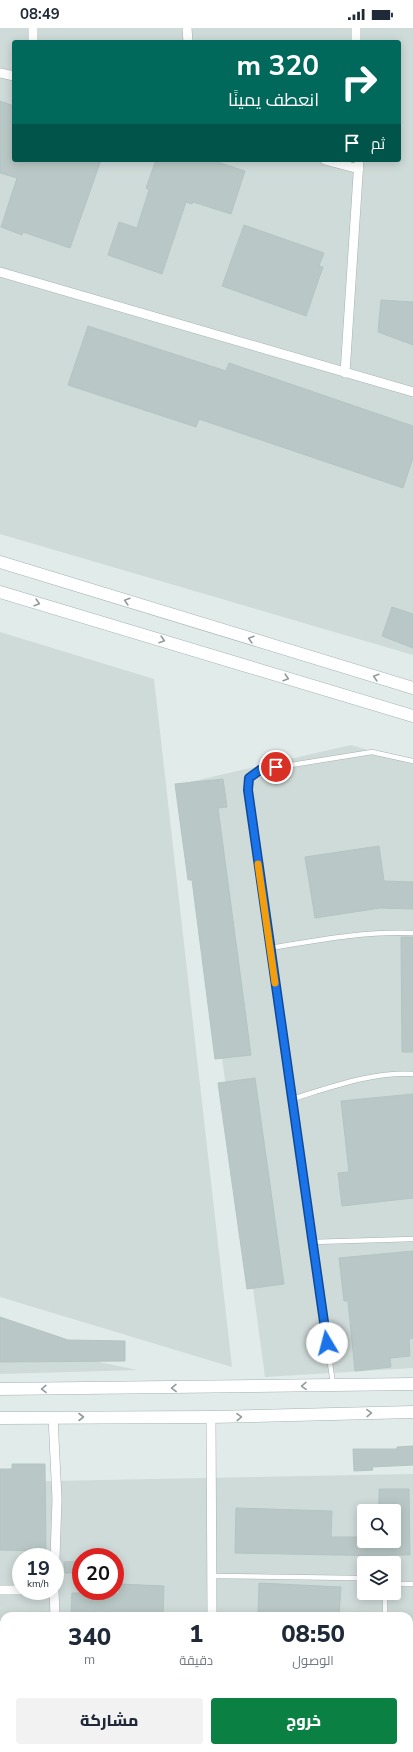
<!DOCTYPE html>
<html lang="ar">
<head>
<meta charset="utf-8">
<style>
  body { margin:0; font-family:"Nunito Sans",Cairo,sans-serif; background:#f2f2f3; color:#1f2937; direction:rtl; height:100vh; display:flex; flex-direction:column; font-size:15px; white-space:nowrap }
  * { box-sizing:border-box; margin:0 }
  p { font-size:13px; color:#747a83 }
  .icon { flex:none; width:22px; height:22px; fill:none; stroke:currentColor; stroke-width:2; stroke-linecap:round; stroke-linejoin:round }
  .map { position:relative; flex:1; overflow:hidden; direction:ltr }
  .panel { position:absolute; left:0px; top:1584px; width:413px; height:140px; display:flex; flex-direction:column; background:#fff; border-radius:12px 12px 0 0; box-shadow:0 2px 10px #0003; direction:rtl }
  .panel>* { flex:none }
  .hud { position:absolute; left:12px; top:12px; width:389px; height:122px; border-radius:4px; box-shadow:0 2px 10px #0003; direction:rtl; background:#00695c; color:#fff; overflow:hidden }
  .tools { position:absolute; left:357px; top:1476px; display:grid; gap:8px }
  .tools a { display:grid; place-items:center; width:44px; height:44px; border-radius:4px; background:#fff; box-shadow:0 2px 10px #0003; font-size:20px }
  .speed { position:absolute; left:12px; top:1520px; display:flex; gap:8px; font-size:20px; font-weight:700; text-align:center }
  .speed>* { display:grid; place-content:center; width:52px; height:52px; border-radius:50%; background:#fff; box-shadow:0 2px 10px #0003; line-height:1 }
  .speed small { font-size:10px; font-weight:400 }
  .speed .limit { border:6px solid #d22; background:#fff; color:#111 }
  .pin { position:absolute; display:grid; place-items:center; width:34px; height:34px; color:#fff; margin:-17px; border:2px solid #fff; border-radius:50%; box-shadow:0 1px 4px #0007 }
  .me { position:absolute; width:44px; margin:-22px; rotate:352deg; stroke-linejoin:round; filter:drop-shadow(0 0 3px #0008) }
  .turn { display:flex; align-items:center; gap:14px; height:84px; padding:0 16px; font-size:18px }
  .turn .icon { width:52px; height:52px; stroke-width:2.5 }
  .turn b { display:block; font-size:28px; line-height:34px }
  .then { display:flex; align-items:center; height:38px; padding:0 16px; background:#0003; gap:8px; font-size:15px }
  .eta { display:flex; justify-content:space-evenly; align-items:center; height:68px; text-align:center }
  .eta b { font-size:24px; font-weight:800; line-height:28px }
  .cta { display:flex; gap:8px; margin-top:auto; padding:8px 16px }
  .cta a { flex:1; height:46px; border-radius:4px; background:#0b8043; color:#fff; font-size:16px; font-weight:800; line-height:46px; text-align:center }
  .cta a+a { background:#f2f2f3; color:#1f2937 }
  .status { display:flex; justify-content:space-between; align-items:center; height:28px; padding:0 20px; background:#fff; direction:ltr }
  .status svg { height:11px; fill:currentColor }
  .map>svg:first-child { display:block }
  .built { fill:#cfdbd9; fill-rule:evenodd }
  .building { fill:#b9c8c6; stroke:#b3c4c2 }
  .lines { fill:none; stroke-linecap:round; stroke-linejoin:round }
  .service-casing { stroke:#a4b2b1; stroke-width:5.5 }
  .minor-casing { stroke:#a4b2b1; stroke-width:10 }
  .tertiary-casing { stroke:#a4b2b1; stroke-width:13 }
  .service { stroke:#fff; stroke-width:4.5 }
  .minor { stroke:#fff; stroke-width:9 }
  .tertiary { stroke:#fff; stroke-width:12 }
  .oneway { stroke:#909c9d }
  .route-casing { stroke:#114b97; stroke-width:10 }
  .route { stroke:#1a73e8; stroke-width:7 }
  .slow { stroke:#f59e0b; stroke-width:7 }
</style>
</head>
<body>
<div class="status"><b>08:49</b><svg viewBox="0 0 49 12"><path d="M0 12V9h3v3zM5 12V6h3v6zM10 12V3h3v9zM15 12V0h3v12zM26 1h20v11H26zM47 4h2v5h-2z"/></svg></div>
<div class="map">
<svg width="413" height="1724" viewBox="0 0 413 1724">
  <rect width="100%" height="100%" fill="#e1ebe9"/>
  <path class="built" d="M0,0H413V627L0,506ZM14,14H399V132H14Z
    M0,604L154,651L232,1339L0,1269Z
    M351,717L413,736V1340L265,1349L185,755Z
    M0,1313L137,1342L0,1346Z
    M413,1446V1724H0V1454ZM364,1483H394V1513H364ZM21,1529H55V1563H21ZM81,1529H115V1563H81ZM364,1535H394V1565H364ZM4,1588H409V1720H4Z"/>
  <path class="building" d="M0,73L14,78V132H101L70,220L23,204L22,207L1,199L17,150L0,145Z
    M156,132H211L245,143L231,186L193,174L192,176L186,174L162,246L108,227L119,194L137,200L149,162L146,160Z
    M244,197L324,225L319,238L323,239L306,288L222,258Z
    M381,272L413,274V317L378,304Z
    M88,298L226,343L229,335L413,398V430L403,460L199,391L196,399L68,357Z
    M392,579L413,586V620L382,608Z
    M223,751L227,779L218,780L251,1027L215,1031L192,852H188L175,756Z
    M379,818L384,853L413,854V881L380,880L315,890L305,829Z
    M401,909H413V1024H402Z
    M255,1050L284,1256L247,1261L218,1055Z
    M413,1066V1170L342,1178L338,1145L349,1144L341,1073Z
    M413,1223V1310L409,1311L410,1328L390,1330L391,1339L355,1343L348,1273H344L339,1230Z
    M0,1289L68,1312L125,1313V1333L0,1334Z
    M413,1418V1437L372,1439L373,1442L354,1443L353,1421H397V1419Z
    M12,1436H45L46,1523L0,1522V1441H12Z
    M379,1461H409L410,1527H389V1528L235,1525L236,1480L332,1483L331,1509H364V1513H394V1483H379Z
    M79,1533V1545H65L64,1534Z
    M259,1555L341,1559L339,1588H258Z
    M119,1556L164,1558L163,1588H71L72,1565L119,1566Z"/>
  <g class="lines">
    <g class="service-casing">
      <path id="service" d="M270,920C318,912 365,903 413,905
        M292,1071C332,1059 371,1044 413,1046
        M312,1214L413,1211
        M333,1356L248,762L249,750L260,742L372,724L413,733
        M212,1548L355,1550L364,1551
        M394,1556H413
        M385,1565V1588
        M385,1720V1724"/>
    </g>
    <g class="minor-casing">
      <path id="minor" d="M187,0L188,14
        M356,0V14
        M33,14V0
        M0,45L14,48
        M325,132L359,141
        M0,244L413,364
        M345,345L359,132
        M53,1389L57,1471L55,1530
        M211,1389L212,1588
        M0,1562H21
        M54,1563L55,1588
        M0,1665H4
        M58,1720V1724
        M213,1720V1724"/>
    </g>
    <g class="tertiary-casing">
      <path id="tertiary" d="M0,534L413,660
        M0,564L413,688
        M0,1361L413,1356
        M0,1390L211,1389L413,1384"/>
    </g>
    <use href="#service" class="service"/>
    <use href="#minor" class="minor"/>
    <use href="#tertiary" class="tertiary"/>
  </g>
  <defs><path id="oneway-chevron" d="M-2-3.5L2.5 0L-2 3.5" fill="none" stroke-width="1.6" stroke-linecap="round" stroke-linejoin="round"/></defs>
  <g class="oneway">
    <use href="#oneway-chevron" transform="translate(127 573) rotate(-163)"/>
    <use href="#oneway-chevron" transform="translate(37 575) rotate(17)"/>
    <use href="#oneway-chevron" transform="translate(251 611) rotate(-163)"/>
    <use href="#oneway-chevron" transform="translate(162 612) rotate(17)"/>
    <use href="#oneway-chevron" transform="translate(376 649) rotate(-163)"/>
    <use href="#oneway-chevron" transform="translate(286 650) rotate(17)"/>
    <use href="#oneway-chevron" transform="translate(304 1358) rotate(179)"/>
    <use href="#oneway-chevron" transform="translate(174 1360) rotate(179)"/>
    <use href="#oneway-chevron" transform="translate(44 1361) rotate(179)"/>
    <use href="#oneway-chevron" transform="translate(369 1385) rotate(-2)"/>
    <use href="#oneway-chevron" transform="translate(81 1389)"/>
    <use href="#oneway-chevron" transform="translate(239 1389) rotate(-2)"/>
  </g>
  <g class="lines">
    <g class="route-casing">
      <path id="route" d="M276,739L260,742L249,750L248,762L327,1315"/>
    </g>
    <use href="#route" class="route"/>
    <path class="slow" d="M258,836L275,955"/>
  </g>
</svg>
<div class="tools">
<a><svg class="icon" aria-label="search" viewBox="0 0 24 24"><circle cx="10" cy="10" r="6"/><path d="M15 15l6 6"/></svg></a>
<a><svg class="icon" aria-label="layers" viewBox="0 0 24 24"><path d="M12 4l9 5-9 5-9-5zM3 14l9 5 9-5"/></svg></a>
</div>
<div class="speed"><div>19<small>km/h</small></div><div class="limit">20</div></div>
<div class="pin" style="left:276px;top:739px;background:#d93025"><svg class="icon" aria-label="arrive" viewBox="0 0 24 24"><path d="M6 21V4h12l-3 4 3 4H6"/></svg></div>
<svg class="me" style="left:327px;top:1315px" viewBox="-20 -20 40 40"><circle r="19" fill="#fff"/><path d="M0-13L10 11 0 6-10 11z" fill="#1a73e8"/></svg>
<div class="hud">
<div class="turn"><svg class="icon" aria-label="right" viewBox="0 0 24 24"><path d="M7 20v-9h11M14 6l5 5-5 5"/></svg><div><b>320 m</b>انعطف يمينًا</div></div>
<div class="then">ثم<svg class="icon" aria-label="arrive" viewBox="0 0 24 24"><path d="M6 21V4h12l-3 4 3 4H6"/></svg></div>
</div>
<section class="panel">
<div class="eta">
<div><b>08:50</b><p>الوصول</p></div>
<div><b>1</b><p>دقيقة</p></div>
<div><b>340</b><p>m</p></div>
</div>
<div class="cta"><a>خروج</a><a>مشاركة</a></div>
</section>
</div>
</body>
</html>
